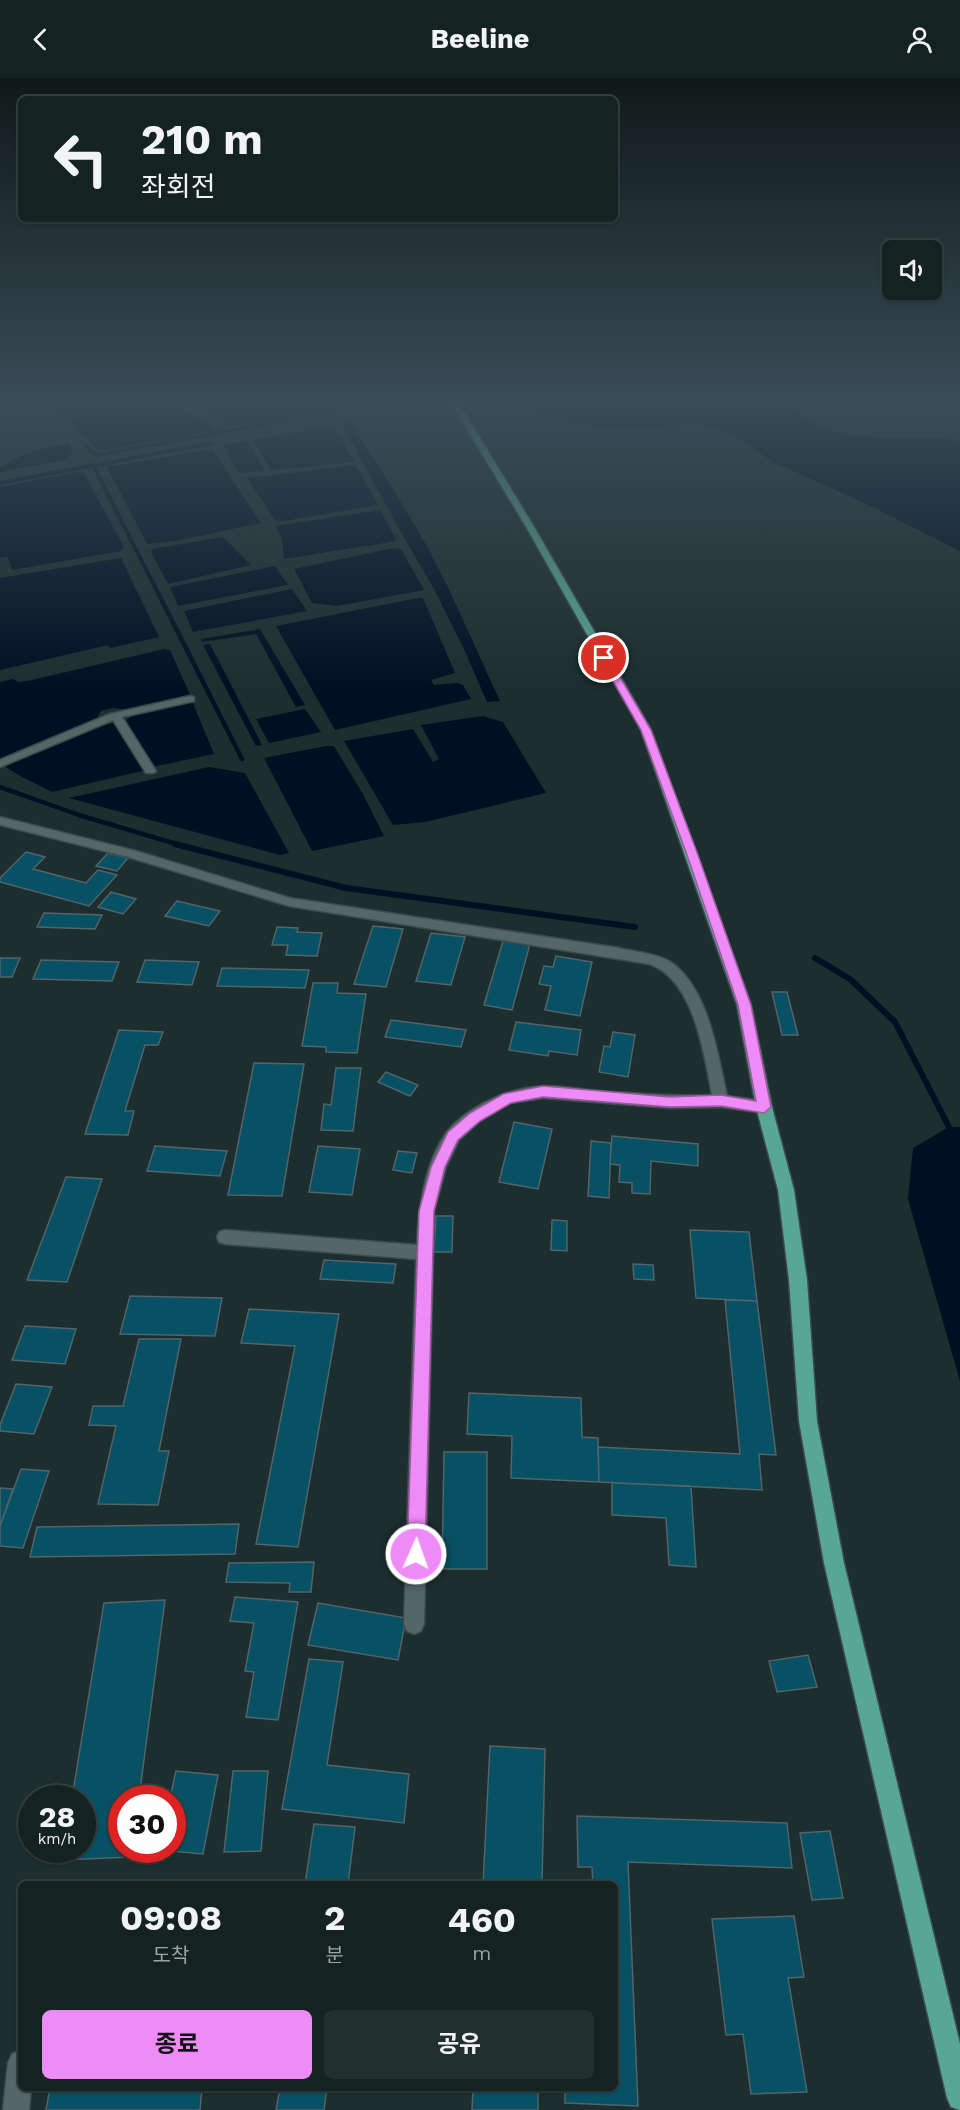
<!DOCTYPE html>
<html lang="ko">
<head>
<meta charset="utf-8">
<style>
  body { margin:0; font-family:"Work Sans","Noto Sans KR",sans-serif; background:#222f2f; color:#f1f3f6; height:100vh; display:flex; flex-direction:column; font-size:22px; white-space:nowrap }
  * { box-sizing:border-box; margin:0 }
  p { font-size:20px; color:#9da4a5 }
  .icon { flex:none; width:33px; height:33px; fill:none; stroke:currentColor; stroke-width:2; stroke-linecap:round; stroke-linejoin:round }
  .map { position:relative; flex:1; overflow:hidden }
  .details { position:absolute; left:18px; top:1803px; width:600px; height:210px; display:flex; flex-direction:column; background:#152222; border-radius:9px; box-shadow:0 2px 4px #0004,0 0 0 2px #343f40 }
  .details>* { flex:none }
  .guide { position:absolute; left:18px; top:18px; width:600px; height:126px; border-radius:9px; box-shadow:0 2px 4px #0004,0 0 0 2px #343f40; background:#152222; color:#f1f3f6; overflow:hidden }
  .buttons { position:absolute; left:882px; top:162px; display:grid; gap:12px }
  .buttons a { display:grid; place-items:center; width:60px; height:60px; border-radius:9px; background:#152222; box-shadow:0 2px 4px #0004,0 0 0 2px #343f40; font-size:30px }
  .speed { position:absolute; left:18px; top:1707px; display:flex; gap:12px; font-size:30px; font-weight:700; text-align:center }
  .speed>* { display:grid; place-content:center; width:78px; height:78px; border-radius:50%; background:#152222; box-shadow:0 2px 4px #0004,0 0 0 2px #343f40; line-height:1 }
  .speed small { font-size:15px; font-weight:400 }
  .speed .limit { border:9px solid #d22; background:#fff; color:#111 }
  .pin { position:absolute; display:grid; place-items:center; width:51px; height:51px; color:#fff; margin:-26px; border:3px solid #fff; border-radius:50%; box-shadow:0 2px 6px #0007 }
  .me { position:absolute; width:66px; margin:-33px; rotate:2deg; stroke-linejoin:round; filter:drop-shadow(0 0 4px #0008) }
  .turn { display:flex; align-items:center; gap:21px; height:126px; padding:0 24px; font-size:27px }
  .turn .icon { width:78px; height:78px; stroke-width:2.5 }
  .turn b { display:block; font-size:42px; line-height:51px }
  .eta { display:flex; justify-content:space-evenly; align-items:center; height:102px; text-align:center }
  .eta b { font-size:36px; font-weight:700; line-height:42px }
  .primary-button { display:flex; gap:12px; margin-top:auto; padding:12px 24px }
  .primary-button a { flex:1; height:69px; border-radius:9px; background:#ef8bf7; color:#111; font-size:24px; font-weight:700; line-height:69px; text-align:center }
  .primary-button a+a { background:#222f2f; color:#f1f3f6 }
  header { display:flex; justify-content:space-between; align-items:center; height:78px; padding:0 24px; background:#152222; font-size:27px; font-weight:700 }
  .map>svg:first-child { display:block }
  .water { fill:#000f22 }
  .lines { fill:none; stroke-linecap:round; stroke-linejoin:round }
  .stream-far2 { stroke:#000f22; stroke-width:4 }
  .stream-far1 { stroke:#000f22; stroke-width:4.5 }
  .stream { stroke:#000f22; stroke-width:6 }
  .building { fill:#085063; stroke:#52646a; stroke-width:1.5 }
  .minor-casing { stroke:#3b4a4a; stroke-width:3 }
  .major-casing { stroke:#3b4a4a; stroke-width:3 }
  .minor { fill:#536767; fill-rule:evenodd }
  .major { fill:#58a792; fill-rule:evenodd }
  .route { fill:#ef8bf7; stroke:#9b5aa1; stroke-width:1.5 }
</style>
</head>
<body>
<header><svg class="icon" aria-label="back" viewBox="0 0 24 24"><path d="M15 5l-7 7 7 7"/></svg>Beeline<svg class="icon" aria-label="person" viewBox="0 0 24 24"><circle cx="12" cy="8" r="4"/><path d="M4 21q1-7 8-7t8 7"/></svg></header>
<div class="map">
<svg width="960" height="2032" viewBox="0 0 960 2032">
  <rect width="100%" height="100%" fill="#1c2e2e"/>
  <path class="water" d="M41,325H141L104,334L149,325H171L209,347L213,353L98,373L68,341L92,335L59,340Z
    M192,325H323L332,332L229,349Z
    M516,325H784C794,332 804,340 814,346C859,368 913,354 960,363V473L871,428L773,384L733,357L717,351L697,347L619,350L590,348L544,339Z
    M349,342C377,385 404,428 429,472C455,521 476,572 500,623L487,624L464,571L435,513L398,449L341,344Z
    M333,348L355,384L271,392L253,362Z
    M247,363L265,393L239,395L223,367Z
    M68,365L73,372L68,382L0,394V389L27,375Z
    M212,371L261,445L175,463L147,466L107,389Z
    M356,387L378,427L284,443L275,442L247,400Z
    M77,394L84,395L124,469L121,473L12,492L8,479L0,480V409Z
    M380,432L397,463L284,481L282,462L276,448Z
    M223,459L251,487L168,506L151,474L152,471Z
    M394,470L401,471L424,512L337,528L312,525L294,491Z
    M121,480L159,559L110,570L108,567L0,592V500Z
    M275,488L288,507L178,528L170,509Z
    M292,511L307,533L193,554L184,533Z
    M418,520H423L455,595L431,602L434,607L457,605L463,607L471,621L335,652L276,548Z
    M260,551L305,627L296,629L256,556L202,564L201,561Z
    M210,566L262,667L256,668L203,567Z
    M164,571L170,572L191,619L129,632L112,630L101,633L96,642L0,682V604L13,601L19,604L32,602Z
    M192,623L214,676L152,689L125,643L133,637Z
    M305,631L321,654L269,665L256,641Z
    M483,638L503,644L546,715L425,744L393,747L344,663L413,651L433,684L439,681L421,647Z
    M118,645L146,692L52,714C36,705 19,699 5,688L103,646Z
    M326,668H334L364,718L384,758L312,773L264,680Z
    M209,689L245,695L289,775L280,777L69,720Z
    M949,1049H960V1303L908,1121L913,1070Z"/>
  <g class="lines">
    <path class="stream-far2" d="M85,368L97,377L338,333L327,325
      M93,387L160,519
      M0,405L212,365"/>
    <path class="stream-far1" d="M159,517L242,681
      M0,709L82,738L180,767"/>
    <path class="stream" d="M175,766L346,810L635,849
      M815,880L850,901L895,944L949,1049"/>
  </g>
  <path class="building" d="M26,774L45,779L33,791L86,805L98,792L117,797L89,828L0,804V800Z
    M108,775L128,780L117,793L96,788Z
    M111,814L136,821L123,836L98,829Z
    M177,823L220,833L209,848L165,838Z
    M44,835L102,837L95,851L37,849Z
    M373,848L403,851L386,909L354,906Z
    M277,849L298,850L297,854L322,855L317,878L286,877L288,867H272Z
    M431,855L465,859L451,907L416,903Z
    M503,863L530,866L512,932L484,927Z
    M556,878L592,884L580,938L545,932L551,908L539,906L544,888L553,889Z
    M0,880H20L12,899H0Z
    M41,882L119,884L112,903L33,901Z
    M145,882L199,884L192,907L137,904Z
    M222,890L309,892L305,910L217,908Z
    M313,905H338L337,915L366,916L357,975L326,974V969L302,968Z
    M772,914H787L798,957H782Z
    M391,942L466,952L461,969L385,959Z
    M516,944L581,952L577,977L549,973L548,978L509,972Z
    M119,952L163,954L158,967H145L125,1033H134L128,1057L85,1056Z
    M613,954L635,957L628,999L599,994L604,968L610,969Z
    M254,985L304,986L282,1118L228,1117Z
    M336,990H361L353,1053L321,1052L324,1026L331,1027Z
    M386,994L418,1007L410,1018L378,1004Z
    M514,1044L552,1051L538,1111L499,1104Z
    M612,1058L698,1066V1088L651,1083L650,1116L632,1115V1105L619,1104L620,1087L610,1086Z
    M591,1063L611,1065L609,1120L588,1118Z
    M155,1068L227,1073L220,1098L147,1093Z
    M318,1068L360,1071L352,1117L309,1114Z
    M398,1073L417,1075L412,1095L393,1092Z
    M66,1099L102,1101L67,1204L27,1202Z
    M436,1138H453L452,1174H434Z
    M552,1142L567,1143V1173L551,1172Z
    M690,1152L749,1154L757,1223L696,1220Z
    M324,1182L396,1186L393,1205L320,1201Z
    M633,1186L653,1187L654,1202L634,1201Z
    M130,1218L222,1220L215,1258L120,1256Z
    M725,1222L757,1223L776,1377L759,1376L762,1412L599,1404L598,1369L740,1376Z
    M249,1231L339,1236L298,1469L256,1466L295,1268L241,1265Z
    M25,1248L76,1251L65,1286L12,1282Z
    M139,1261H181L159,1373H169L158,1427L98,1426L116,1348L89,1347L93,1328H123Z
    M16,1306L52,1309L34,1356L0,1353V1347Z
    M469,1315L581,1320L582,1359L598,1360L599,1404L511,1400L512,1358L467,1356Z
    M444,1374H487V1491H442Z
    M21,1391L49,1393L23,1470L0,1468V1448Z
    M612,1405L691,1408L696,1489L669,1487L666,1440L612,1437Z
    M0,1410L13,1411L0,1448Z
    M239,1446L235,1476L30,1479L37,1449Z
    M314,1484L311,1514H289L290,1505L226,1504L229,1485Z
    M235,1519L298,1524L278,1642L246,1639L254,1594L245,1593L254,1545L230,1543Z
    M165,1522L139,1720H122V1772H132V1779L62,1782L64,1772H82V1720H72L104,1525Z
    M318,1525L406,1540L398,1582L308,1567Z
    M808,1577L817,1609L777,1614L769,1583Z
    M309,1581L343,1584L327,1687L409,1696L404,1745L282,1731Z
    M490,1668L545,1671L542,1806H483Z
    M176,1693L218,1697L203,1776L159,1772H172V1720H170Z
    M233,1693H268L261,1773L224,1774Z
    M577,1738L787,1745L792,1790L628,1784L638,2028L565,2025V2010H615V1806H593L592,1789H578Z
    M314,1746L355,1749L348,1806H305Z
    M830,1753L843,1820L812,1822L800,1755Z
    M794,1838L804,1899L788,1900L807,2014L751,2016L743,1956L726,1957L712,1841Z
    M50,2010H202L200,2032H46Z
    M280,2010H327L324,2032H276Z
    M473,2010H538V2032H472Z"/>
  <g class="lines">
    <g class="minor-casing">
      <path id="minor" d="M190,618L194,619V623L122,639L156,693L154,695H146L113,642L0,689V682L110,636Z
        M0,739L136,773L290,820L619,870C635,874 655,875 669,883C708,907 718,977 727,1018L764,1023L769,1025L772,1029L769,1033L764,1035L721,1029L670,1030L543,1020L510,1025L480,1043L459,1062L446,1089L434,1133L424,1546L421,1553L414,1556L407,1553L404,1546L416,1181L225,1166L219,1164L217,1159L219,1154L225,1152L417,1167C418,1132 425,1083 447,1054C467,1028 512,1009 544,1008C562,1008 580,1011 598,1013C637,1016 674,1018 712,1017C704,976 694,901 649,886L289,828L128,779L0,747Z
        M21,1972V2010H31L29,2032H3L8,1985L12,1976Z"/>
    </g>
    <g class="major-casing">
      <path id="major" d="M451,325H459L533,447L651,652L751,927L772,1029L794,1112L807,1202L817,1343L844,1485L960,1966V2032L951,2029L947,2020L824,1485L799,1343L789,1202L778,1112L756,1029L737,927L641,652L525,447Z"/>
    </g>
    <use href="#minor" class="minor"/>
    <use href="#major" class="major"/>
  </g>
  <linearGradient id="sky" x2="0" y2="1"><stop stop-color="#0f1919"/><stop offset="0.53" stop-color="#3a4c57"/><stop offset="1" stop-color="#3a4c57" stop-opacity="0"/></linearGradient>
  <rect width="960" height="610" fill="url(#sky)"/>
  <path class="route" d="M601,578L609,580L651,652L698,777L751,927L771,1029L764,1035L721,1028L670,1029L543,1019L511,1025L480,1043L458,1062L445,1089L434,1133L425,1476L423,1483L416,1485L410,1483L407,1476L419,1133L431,1089L448,1054L470,1035L503,1016L543,1008L670,1019L721,1017L756,1023L738,927L687,777L641,652L600,580Z"/>
</svg>
<div class="buttons">
<a><svg class="icon" aria-label="sound" viewBox="0 0 24 24"><path d="M4 9h4l5-4v14l-5-4H4zM17 9q2 3 0 6"/></svg></a>
</div>
<div class="speed"><div>28<small>km/h</small></div><div class="limit">30</div></div>
<div class="pin" style="left:604px;top:580px;background:#d93025"><svg class="icon" aria-label="arrive" viewBox="0 0 24 24"><path d="M6 21V4h12l-3 4 3 4H6"/></svg></div>
<svg class="me" style="left:416px;top:1476px" viewBox="-20 -20 40 40"><circle r="17" fill="#ef8bf7" stroke="#fff" stroke-width="3"/><path d="M0-11L8 9 0 5-8 9z" fill="#fff"/></svg>
<div class="guide">
<div class="turn"><svg class="icon" aria-label="left" viewBox="0 0 24 24"><path d="M17 20v-9H6M10 6l-5 5 5 5"/></svg><div><b>210 m</b>좌회전</div></div>
</div>
<section class="details">
<div class="eta">
<div><b>09:08</b><p>도착</p></div>
<div><b>2</b><p>분</p></div>
<div><b>460</b><p>m</p></div>
</div>
<div class="primary-button"><a>종료</a><a>공유</a></div>
</section>
</div>
</body>
</html>
